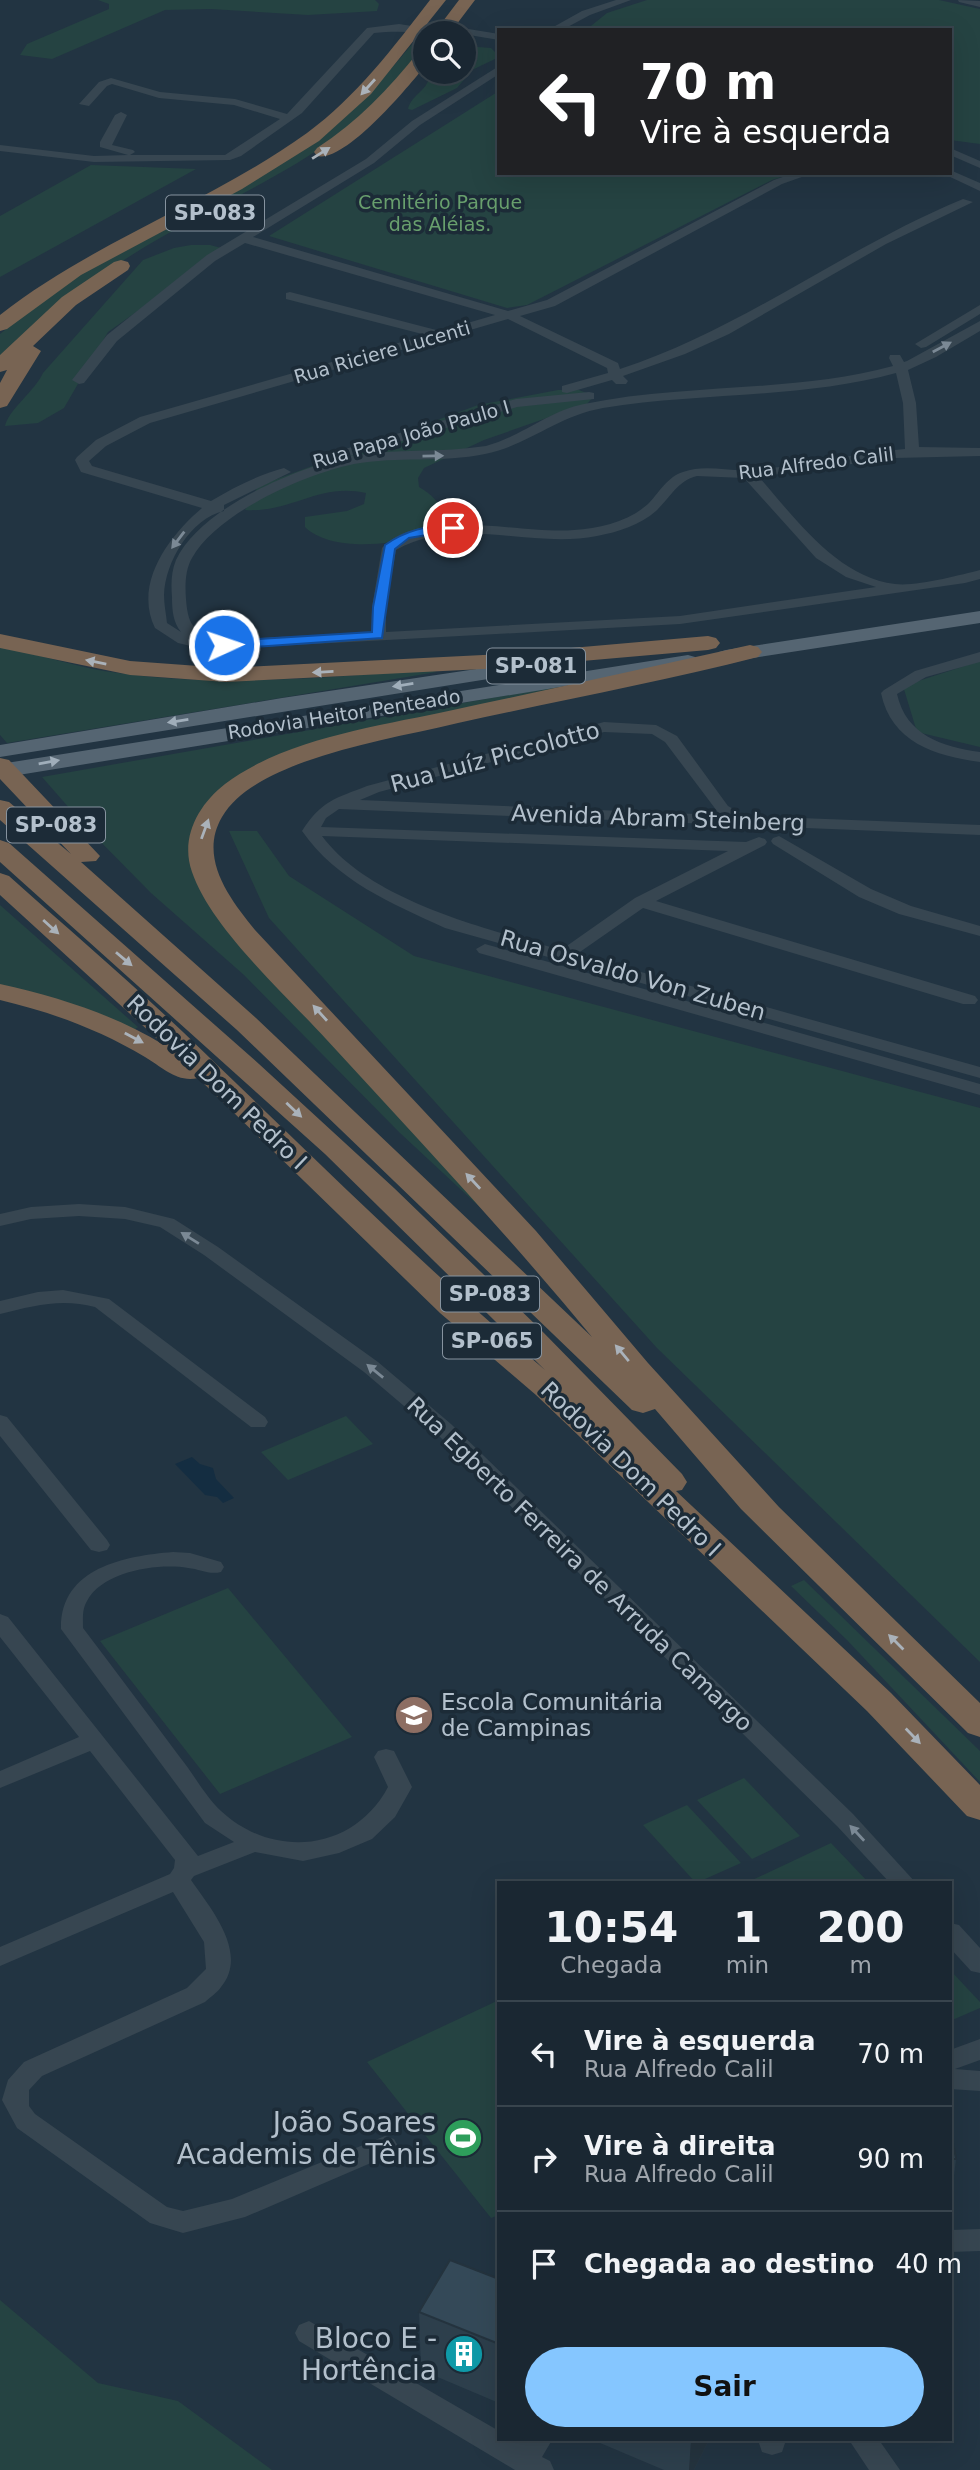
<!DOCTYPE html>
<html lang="pt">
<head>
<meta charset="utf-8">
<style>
  body { margin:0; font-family:"DejaVu Sans",sans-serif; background:#27333e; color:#f1f3f6; height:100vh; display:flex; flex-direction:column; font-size:26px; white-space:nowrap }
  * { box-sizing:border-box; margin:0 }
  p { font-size:23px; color:#9fa5ac }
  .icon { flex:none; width:38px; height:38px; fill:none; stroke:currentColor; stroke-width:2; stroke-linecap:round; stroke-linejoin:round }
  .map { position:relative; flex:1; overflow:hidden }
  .details { position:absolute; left:497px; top:1881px; width:455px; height:560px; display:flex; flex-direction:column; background:#1a2732; border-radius:0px; box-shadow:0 7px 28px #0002,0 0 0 2px #38444d }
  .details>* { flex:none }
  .top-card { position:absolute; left:497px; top:28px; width:455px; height:147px; border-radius:0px; box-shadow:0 7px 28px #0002,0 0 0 2px #38444d; background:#202124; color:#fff; overflow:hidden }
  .buttons { position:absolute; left:413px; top:21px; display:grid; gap:14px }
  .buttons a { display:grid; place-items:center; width:63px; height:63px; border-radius:50%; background:#1a2732; box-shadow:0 7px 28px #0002,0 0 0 2px #38444d; font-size:35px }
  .pin { position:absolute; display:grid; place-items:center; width:60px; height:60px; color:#fff; margin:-30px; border:4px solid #fff; border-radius:50%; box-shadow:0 2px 7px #0007 }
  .me { position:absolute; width:77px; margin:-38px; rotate:87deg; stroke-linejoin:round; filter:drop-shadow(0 0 5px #0008) }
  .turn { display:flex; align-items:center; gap:24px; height:147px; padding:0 28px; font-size:32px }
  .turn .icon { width:91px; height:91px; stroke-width:2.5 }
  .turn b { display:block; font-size:49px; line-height:60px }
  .eta { display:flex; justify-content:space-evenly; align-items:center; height:119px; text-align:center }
  .eta b { font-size:42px; font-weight:700; line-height:49px }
  .primary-button { display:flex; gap:14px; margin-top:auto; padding:14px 28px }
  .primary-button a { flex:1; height:80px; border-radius:42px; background:#85c6ff; color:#111; font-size:28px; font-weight:700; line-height:80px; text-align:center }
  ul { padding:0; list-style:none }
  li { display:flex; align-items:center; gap:21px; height:105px; padding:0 28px; border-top:2px solid #38444d }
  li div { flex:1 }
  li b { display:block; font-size:26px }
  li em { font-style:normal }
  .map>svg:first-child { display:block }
  .green { fill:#254342 }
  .water { fill:#142d41 }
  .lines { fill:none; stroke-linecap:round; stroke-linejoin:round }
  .minor { fill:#374651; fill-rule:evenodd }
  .major { fill:#556572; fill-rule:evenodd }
  .highway { fill:#786453; fill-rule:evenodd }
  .wall { fill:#2d3f4c }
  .shaded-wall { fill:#24333e }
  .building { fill:#344958; stroke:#24333e; stroke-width:2 }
  .oneway { fill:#aab2ba }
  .oneway2 { fill:#7b8995 }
  .oneway3 { fill:#a0aeba }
  .route { fill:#1a73e8; stroke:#114b97; stroke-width:2 }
  .labels { text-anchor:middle; stroke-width:7; stroke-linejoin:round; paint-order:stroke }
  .far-park-label { font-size:19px; fill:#689f6d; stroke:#1c2b37 }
  .far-street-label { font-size:19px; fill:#b3c0cc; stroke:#1c2b37 }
  .shield { fill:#1c2b37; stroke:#86939f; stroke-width:2 }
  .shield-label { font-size:21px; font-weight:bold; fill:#b3c0cc }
  .street-label { font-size:23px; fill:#b3c0cc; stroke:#1c2b37 }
  .poi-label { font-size:23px; fill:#b3c0cc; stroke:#1c2b37; text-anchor:start }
  .near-poi-label { font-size:28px; fill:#b3c0cc; stroke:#1c2b37; text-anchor:end }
</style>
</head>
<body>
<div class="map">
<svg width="980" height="2470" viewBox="0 0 980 2470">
  <rect width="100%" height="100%" fill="#223442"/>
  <path class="green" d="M98,0H375L379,4L377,11L308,15L211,9L165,10L52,59L20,55L27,44L109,9V4Z
    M647,0H939L980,9V144L950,140V30H586L607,13Z
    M421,33L425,34C425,50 416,58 407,70C330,169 206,201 108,271C70,297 36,329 0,358V334L62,285L305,147C354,112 383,80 421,33Z
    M464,46L491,48L497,54L495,59L472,70L457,88L412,110L408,109C412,93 431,90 429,72H464Z
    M499,91V173H794L772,180L527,305L507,308L269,236Z
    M91,165L196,169L0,277V216Z
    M191,245H210L225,249L108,332L64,408L38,423L5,426C9,409 35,391 43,373L143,260L174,248Z
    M558,390H579L594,396L587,404L484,440L424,468L418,478L419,487C497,533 343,566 305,527V517L347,511L364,504L366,493C320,482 291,513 245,510L258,486L478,405Z
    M0,647C35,653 69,665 104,671C211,688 321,678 428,670L437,672L7,743L0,735Z
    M980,661V747L917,732L903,686Z
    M583,682L590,683L383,729L236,782L194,867L485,1212L400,1133L244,975L151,893L84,825L42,777Z
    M229,831H257L289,876L414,956L980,1108V1662L657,1348L269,918Z
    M0,905L138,1027L134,1030L0,987Z
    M346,1416L373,1444L288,1480L261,1452Z
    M804,1580L980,1751V1782L847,1640L791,1586Z
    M228,1588L352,1737L220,1794L100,1641Z
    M744,1778L800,1836L752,1859L697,1800Z
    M687,1805L741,1863L696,1883L643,1825Z
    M831,1843L869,1883H746Z
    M950,1970L980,2002V2008L950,2021Z
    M499,2000V2215L491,2218L367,2062Z
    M0,2300L98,2383L178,2401L272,2470H0Z"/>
  <path class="water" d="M192,1457L200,1464L213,1468L216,1479L234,1498L223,1503L217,1497L205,1495L175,1464Z"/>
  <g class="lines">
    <path class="minor" d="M616,0H631L590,15L562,30H548L582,11Z
      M958,0L980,1V7L959,2Z
      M426,22L499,34V40L439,30L442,33C419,33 398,30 374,33L302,113L241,156L230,160L94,162L0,151V145L94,156L128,155L100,147V142L115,115L121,112L127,115L112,145L133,150L135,152L130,155H225L280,119L234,105L159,98L112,84L107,86L89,106L79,104L99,82L111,78L160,92L235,99L287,114L367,28L399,24L425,28L421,25Z
      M499,66V74L420,125L374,163L253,237L508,311L547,300L774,180L794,173H813L782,184L555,306L520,316L618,363L620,369C743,329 844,248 963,199L973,202L886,244L729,334L685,354L623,376L628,381L626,384H616L612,380L567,393L562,392V386L608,373L607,368L508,319L150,423L106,446L89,461L92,466L211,501C234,487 258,475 284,468L291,472L224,505V511C191,518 165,562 164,595C164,604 166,614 167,623L181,632C173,622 172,610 172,597C171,585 171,572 176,560C201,507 298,467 352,456C396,448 442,453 486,446C521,437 548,411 584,404C686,383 794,393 893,366L889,358L890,355H900L904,362L907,361L980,321V331L936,357L908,370L916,403L919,447L980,448V456L895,458L759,477C795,518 837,577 895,584C915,587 960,575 980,570V579L965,583L680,624L224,649L202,644L195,647L178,643L155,628C133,583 170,535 202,508L81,472L75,460L77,457L96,440L140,417L426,335L286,299V293L290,292L440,331L495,315L245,243L215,261L117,341L84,383L79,384L72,380L107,335L207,255L366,159L412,121ZM896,373L903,403L905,449C854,453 803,466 752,470C728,472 706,464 683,472C667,477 659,493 648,504C628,522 600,528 574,530C521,535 421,505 382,548L372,607L371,632L224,640C196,633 188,629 186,599C185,586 185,570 192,558C217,513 305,474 354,464C397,456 442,463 485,454C529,445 557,416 603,408C700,392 801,399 896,373ZM697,476L744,478L816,558L846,577L876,587L680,616L386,632V607L396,550C458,515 530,549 597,536C618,532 640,525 656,511C670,498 677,481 697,476Z
      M950,148L980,161V168L950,155Z
      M950,170L980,183V191L946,175L944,173H950Z
      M980,305V314L926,347L921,348L915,344Z
      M589,392L594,393V399L517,407L355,455L350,456L343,452L345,449L516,399Z
      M980,652V662L926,677L897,694C906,735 942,747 980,752V762C935,756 891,742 881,693L884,690L915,671Z
      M604,722L656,725L677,736L728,806L746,816L980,825V835L339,809L326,818L321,827L746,842L759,837L765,839L767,842L765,845L656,901L975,996L978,1000L975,1004H963L643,908L577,954L980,1067V1078L445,928C391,903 337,881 302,831C321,801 336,798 367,786ZM604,732L652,734L665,742L720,815L360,800L379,792ZM322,836L728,851L635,898L561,950C487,929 370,901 322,836Z
      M779,836L871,889L911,906L980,926V936L899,914L859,897L773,844L771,841L773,838Z
      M485,944L980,1084V1095L479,953L476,949Z
      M79,1204L125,1207L174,1219L218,1247L378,1362L451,1424L853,1814L916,1883H890L837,1826L437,1434L364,1372L204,1255L160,1227L125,1219L79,1216L31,1219L0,1226V1214L31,1207Z
      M63,1290L109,1299L265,1417L268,1422L265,1427H251L95,1307C61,1298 33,1306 0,1314V1301L38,1292Z
      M0,1415L7,1417L107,1540L110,1545L107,1550L99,1552L91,1550L0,1436Z
      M173,1552L190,1553L221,1562L224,1567L221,1572C209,1575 200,1569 188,1568C158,1563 103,1571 87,1601C82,1609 83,1618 83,1628C115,1670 147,1713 179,1756C193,1773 205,1796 221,1811C274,1860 354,1851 388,1787L374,1757L378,1751L386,1749L394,1751L412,1787L395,1817L372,1839L339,1853L303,1861L255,1852L194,1876L191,1880C211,1909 249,1953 221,1987C217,1993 210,1997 205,2002L42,2076L29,2090V2106L35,2114L167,2207L183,2211L232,2199L385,2136L394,2139L398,2146L394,2153L245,2217L183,2233L150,2223L17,2128L2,2100L8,2080L24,2062L187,1988L206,1969L204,1942L173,1892L0,1966V1947L170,1874L174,1868L175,1860L90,1751L0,1788V1771L79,1737L0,1637V1614L8,1617L198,1856L234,1842L205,1823L61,1629C60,1568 124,1556 173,1552Z
      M950,1923L959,1925L980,1948V1973L971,1971L950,1948Z
      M980,2039V2060L955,2069L980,2071V2091L950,2089V2050Z
      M980,2229V2251L950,2252V2230Z
      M309,2321L499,2431V2440H513L519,2443L522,2440H552L542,2457L550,2461L554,2470H515L299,2341L295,2333L299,2325Z
      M758,2440H786L782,2452L772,2455L762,2452Z
      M853,2440H879L900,2470H869L851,2443Z"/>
    <path class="major" d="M980,611V623L726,662L719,660L716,656L719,652L726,650Z
      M688,655L695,657L698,661L695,665L0,778V764Z
      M544,659L551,661L554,665L551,669L0,757V745L282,698Z"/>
    <path class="highway" d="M430,0H446L371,94L319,141L242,189L81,275L7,329L0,331V315C94,241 210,203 307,133C356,97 393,48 430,0Z
      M459,0H475L450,33H434Z
      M425,50V66C408,87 345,163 317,156L314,152L317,148C357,122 389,89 419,51Z
      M121,260L128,262L130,266L128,270L76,305L33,346L41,351L7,406L0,408V383L7,370L0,372V355L62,297L114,262Z
      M0,634L130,661L226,668L503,654L708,636L716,638L720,643L716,648L708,650L503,668L226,682L130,675L0,648Z
      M750,645L758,647L762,652L758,657C659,682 558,701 458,723C407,735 354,744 304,762C275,773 238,789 222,817C198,858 230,899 255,930L536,1231L648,1363L779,1507L980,1703V1737L968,1733L741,1509L655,1409L643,1413L632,1410L237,1030L0,820V800L9,802L71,854L0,779V758L9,760L100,856L96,861L81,862L256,1018L592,1337C507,1234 416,1137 326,1039C286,995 211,928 192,872C180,838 198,805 225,784C286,738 380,726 453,710C552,689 651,667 750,645Z
      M0,840L9,843L259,1064L394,1188L540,1329L682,1474L687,1482L682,1490L676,1491L891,1693L980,1785V1820L967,1816L867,1711L536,1395L440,1313L198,1078C177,1083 162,1067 145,1057C100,1030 51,1012 0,1000V984C58,997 113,1014 164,1045L0,895V873L9,876C67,928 127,979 183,1032C303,1147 419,1263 545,1370L325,1154L0,862Z"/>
  </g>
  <path class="wall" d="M950,2128L956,2159L950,2208Z
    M499,2279V2403L421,2370L419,2312Z
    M593,2440H709L694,2470H664Z"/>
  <path class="shaded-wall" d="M691,2440H709L694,2470H689Z"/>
  <path class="building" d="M950,2128L956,2159H950Z
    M450,2260L499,2279V2344L419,2312Z"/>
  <defs><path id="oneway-solid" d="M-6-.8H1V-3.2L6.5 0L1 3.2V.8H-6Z" transform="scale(1.75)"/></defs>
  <g class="oneway">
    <use href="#oneway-solid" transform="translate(368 87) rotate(132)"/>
    <use href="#oneway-solid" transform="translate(321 153) rotate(-32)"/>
    <use href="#oneway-solid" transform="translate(96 662) rotate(-169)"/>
    <use href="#oneway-solid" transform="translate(323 672) rotate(177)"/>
    <use href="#oneway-solid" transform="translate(205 829) rotate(-70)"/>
    <use href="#oneway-solid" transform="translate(51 927) rotate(42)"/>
    <use href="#oneway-solid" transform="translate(124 959) rotate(40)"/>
    <use href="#oneway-solid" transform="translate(320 1013) rotate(-132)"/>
    <use href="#oneway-solid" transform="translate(134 1038) rotate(28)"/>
    <use href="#oneway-solid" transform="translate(294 1110) rotate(43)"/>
    <use href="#oneway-solid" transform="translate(473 1181) rotate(-133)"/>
    <use href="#oneway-solid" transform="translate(622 1353) rotate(-130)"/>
    <use href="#oneway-solid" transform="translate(896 1642) rotate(-135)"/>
    <use href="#oneway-solid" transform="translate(913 1736) rotate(46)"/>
  </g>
  <g class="oneway2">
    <use href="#oneway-solid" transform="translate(942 347) rotate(-28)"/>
    <use href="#oneway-solid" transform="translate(433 456) rotate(-1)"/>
    <use href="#oneway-solid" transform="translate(178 540) rotate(127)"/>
    <use href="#oneway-solid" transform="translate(190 1238) rotate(-148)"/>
    <use href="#oneway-solid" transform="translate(375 1371) rotate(-141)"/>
    <use href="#oneway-solid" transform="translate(857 1833) rotate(-133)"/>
  </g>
  <g class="oneway3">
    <use href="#oneway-solid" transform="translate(403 685) rotate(171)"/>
    <use href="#oneway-solid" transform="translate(178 721) rotate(171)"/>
    <use href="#oneway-solid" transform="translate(49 762) rotate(-10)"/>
  </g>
  <path class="route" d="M453,524L457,525V530L409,538L395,549L382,638L224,649L218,645L224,641L372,632L373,607L385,545C406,530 427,526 453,524Z"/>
  <defs>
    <g id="school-disc" transform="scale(2.0125)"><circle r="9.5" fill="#8d6e63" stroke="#1c2b37"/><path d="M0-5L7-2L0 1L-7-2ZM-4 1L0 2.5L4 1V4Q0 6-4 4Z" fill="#fff"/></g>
    <g id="stadium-disc" transform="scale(2.0125)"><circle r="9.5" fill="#2e9e5b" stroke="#1c2b37"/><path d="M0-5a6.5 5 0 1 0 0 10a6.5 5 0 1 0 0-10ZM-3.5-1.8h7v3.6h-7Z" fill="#fff"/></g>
    <g id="building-disc" transform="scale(2.0125)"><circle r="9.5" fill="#0f9aa8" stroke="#1c2b37"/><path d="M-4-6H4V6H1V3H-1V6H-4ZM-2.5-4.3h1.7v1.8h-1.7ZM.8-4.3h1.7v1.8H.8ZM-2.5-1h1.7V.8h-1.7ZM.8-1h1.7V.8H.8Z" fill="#fff"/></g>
  </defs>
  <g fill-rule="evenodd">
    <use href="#school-disc" x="414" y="1715"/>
    <use href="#stadium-disc" x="463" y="2138"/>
    <use href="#building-disc" x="464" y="2354"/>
  </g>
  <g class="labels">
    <g class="far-park-label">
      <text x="440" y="209">Cemitério Parque<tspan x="440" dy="22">das Aléias.</tspan></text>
    </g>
    <g class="far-street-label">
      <text transform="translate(382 352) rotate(-16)" y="7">Rua Riciere Lucenti</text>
      <text transform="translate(411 434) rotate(-16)" y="7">Rua Papa João Paulo I</text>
      <text transform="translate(816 463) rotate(-7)" y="7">Rua Alfredo Calil</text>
      <text transform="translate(344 714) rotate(-9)" y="7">Rodovia Heitor Penteado</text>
    </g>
    <g class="shield">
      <rect x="166" y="195.5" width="98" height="35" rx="5"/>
      <rect x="487" y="648.5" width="98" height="35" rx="5"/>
      <rect x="7" y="807.5" width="98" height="35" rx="5"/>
      <rect x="441" y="1276.5" width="98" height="35" rx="5"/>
      <rect x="443" y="1323.5" width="98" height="35" rx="5"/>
    </g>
    <g class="shield-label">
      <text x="215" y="220">SP-083</text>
      <text x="536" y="673">SP-081</text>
      <text x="56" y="832">SP-083</text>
      <text x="490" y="1301">SP-083</text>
      <text x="492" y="1348">SP-065</text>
    </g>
    <g class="street-label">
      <text transform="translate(495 757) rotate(-15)" y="8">Rua Luíz Piccolotto</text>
      <text transform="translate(658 818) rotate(2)" y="8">Avenida Abram Steinberg</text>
      <text transform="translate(633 975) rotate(16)" y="8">Rua Osvaldo Von Zuben</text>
      <text transform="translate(217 1082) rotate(44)" y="8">Rodovia Dom Pedro I</text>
      <text transform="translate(631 1469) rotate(44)" y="8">Rodovia Dom Pedro I</text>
      <text transform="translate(580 1564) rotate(44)" y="8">Rua Egberto Ferreira de Arruda Camargo</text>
    </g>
    <g class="poi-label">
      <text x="441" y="1710">Escola Comunitária<tspan x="441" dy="26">de Campinas</tspan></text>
    </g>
    <g class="near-poi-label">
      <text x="436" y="2132">João Soares<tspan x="436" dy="32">Academis de Tênis</tspan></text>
      <text x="437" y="2348">Bloco E -<tspan x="437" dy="32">Hortência</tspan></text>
    </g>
  </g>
</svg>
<div class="buttons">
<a><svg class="icon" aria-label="search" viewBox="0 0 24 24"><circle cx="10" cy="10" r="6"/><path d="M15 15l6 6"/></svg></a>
</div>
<div class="pin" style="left:453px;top:528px;background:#d93025"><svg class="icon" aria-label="arrive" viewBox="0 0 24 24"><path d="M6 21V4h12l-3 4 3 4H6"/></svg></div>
<svg class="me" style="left:224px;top:645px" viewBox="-20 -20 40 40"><circle r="17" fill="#1a73e8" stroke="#fff" stroke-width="3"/><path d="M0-11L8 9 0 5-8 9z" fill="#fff"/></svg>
<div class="top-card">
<div class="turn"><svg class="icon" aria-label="left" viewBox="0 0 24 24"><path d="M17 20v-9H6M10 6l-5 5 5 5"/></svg><div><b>70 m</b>Vire à esquerda</div></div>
</div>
<section class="details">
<div class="eta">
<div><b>10:54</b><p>Chegada</p></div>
<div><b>1</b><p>min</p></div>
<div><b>200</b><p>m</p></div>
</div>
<ul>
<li><svg class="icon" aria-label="left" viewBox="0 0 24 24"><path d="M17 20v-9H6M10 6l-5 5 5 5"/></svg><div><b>Vire à esquerda</b><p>Rua Alfredo Calil</p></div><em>70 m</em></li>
<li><svg class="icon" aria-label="right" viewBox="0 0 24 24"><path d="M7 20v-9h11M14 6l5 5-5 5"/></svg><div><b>Vire à direita</b><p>Rua Alfredo Calil</p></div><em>90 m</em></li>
<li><svg class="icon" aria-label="arrive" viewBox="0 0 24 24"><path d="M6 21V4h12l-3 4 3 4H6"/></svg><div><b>Chegada ao destino</b></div><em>40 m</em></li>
</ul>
<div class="primary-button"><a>Sair</a></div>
</section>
</div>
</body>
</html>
